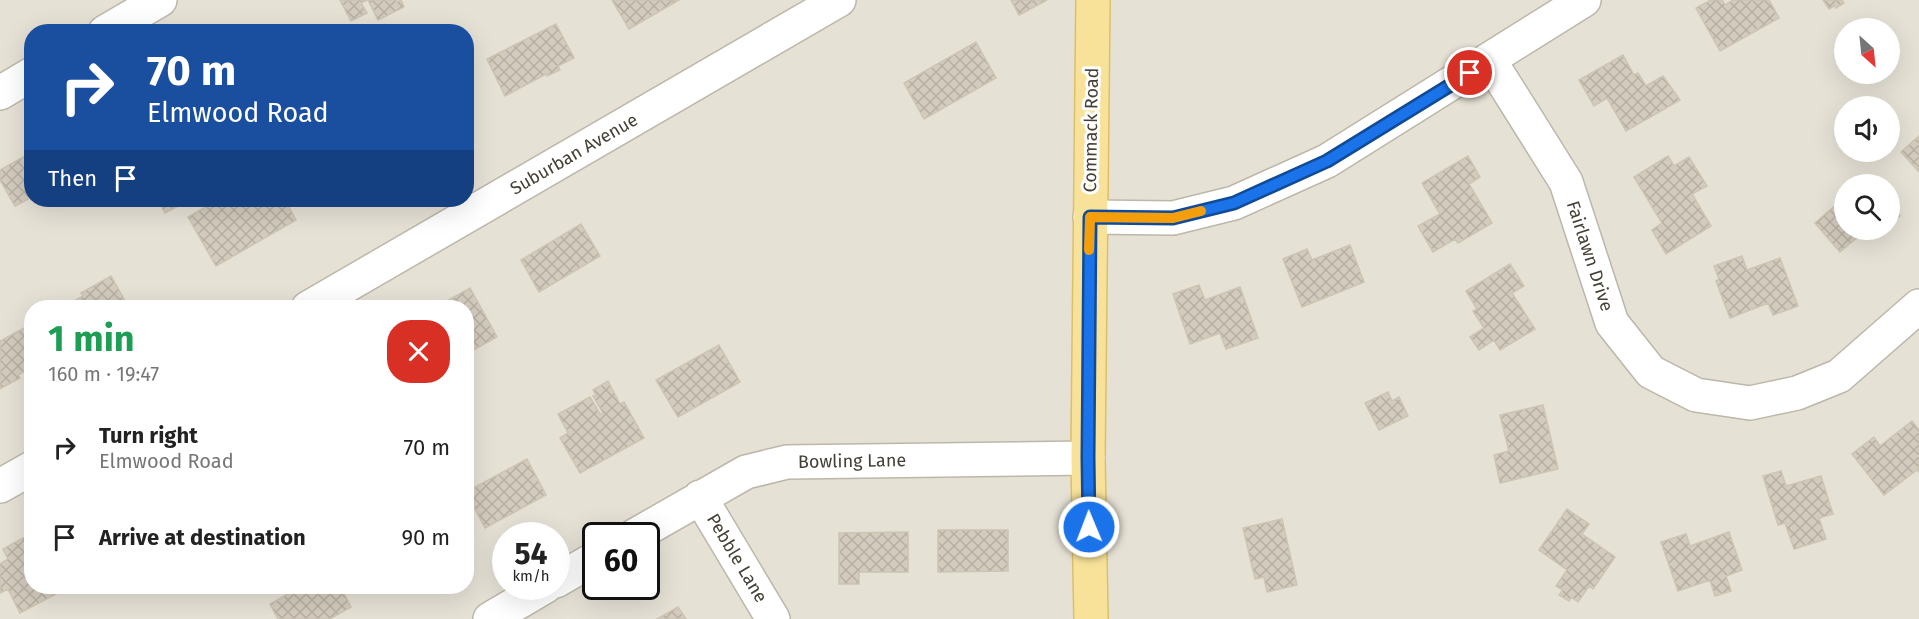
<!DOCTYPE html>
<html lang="en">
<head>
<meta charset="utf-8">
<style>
  body { margin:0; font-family:"Fira Sans",sans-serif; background:#f6f6f6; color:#222; height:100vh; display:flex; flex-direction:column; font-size:22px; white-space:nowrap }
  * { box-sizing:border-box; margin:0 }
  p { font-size:20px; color:#767676 }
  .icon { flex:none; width:33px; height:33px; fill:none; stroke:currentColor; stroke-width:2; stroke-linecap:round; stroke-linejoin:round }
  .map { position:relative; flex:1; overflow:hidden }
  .details { position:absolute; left:24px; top:300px; width:450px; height:294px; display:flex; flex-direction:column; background:#fff; border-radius:24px; box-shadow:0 6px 24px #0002 }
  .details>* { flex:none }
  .guide { position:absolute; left:24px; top:24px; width:450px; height:183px; border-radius:24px; box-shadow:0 6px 24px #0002; background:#1a4fa0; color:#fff; overflow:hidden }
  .needle { width:39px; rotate:153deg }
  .fabs { position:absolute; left:1834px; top:18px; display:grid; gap:12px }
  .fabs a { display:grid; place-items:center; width:66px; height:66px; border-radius:50%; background:#fff; box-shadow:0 6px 24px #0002; font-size:30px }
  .speed { position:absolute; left:492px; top:522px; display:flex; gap:12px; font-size:30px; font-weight:700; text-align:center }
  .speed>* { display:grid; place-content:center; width:78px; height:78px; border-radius:50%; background:#fff; box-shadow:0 6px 24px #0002; line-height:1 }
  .speed small { font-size:15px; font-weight:400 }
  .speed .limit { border:3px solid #111; border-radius:9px; background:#fff; color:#111 }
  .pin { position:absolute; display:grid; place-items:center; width:51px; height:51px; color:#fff; margin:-26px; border:3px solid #fff; border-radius:50%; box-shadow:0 2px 6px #0007 }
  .me { position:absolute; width:66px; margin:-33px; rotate:359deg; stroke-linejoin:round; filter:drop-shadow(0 0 4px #0008) }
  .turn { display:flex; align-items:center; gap:21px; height:126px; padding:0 24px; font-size:27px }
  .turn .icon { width:78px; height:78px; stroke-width:2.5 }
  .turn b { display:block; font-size:42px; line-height:51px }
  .then { display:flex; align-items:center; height:57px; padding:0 24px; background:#0003; gap:12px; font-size:22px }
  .round { display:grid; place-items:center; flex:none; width:63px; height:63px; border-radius:24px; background:#f6f6f6 }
  .head { display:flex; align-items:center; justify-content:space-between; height:102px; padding:0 24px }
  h1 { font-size:36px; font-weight:700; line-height:45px; color:#1e9e55 }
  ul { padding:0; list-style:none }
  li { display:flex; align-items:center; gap:18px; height:90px; padding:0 24px }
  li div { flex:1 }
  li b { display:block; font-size:22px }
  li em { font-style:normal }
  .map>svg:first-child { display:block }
  .residential { fill:#e6e1d5; fill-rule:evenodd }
  .building { fill:url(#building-cross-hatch); stroke:#cdc4b1; stroke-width:1.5 }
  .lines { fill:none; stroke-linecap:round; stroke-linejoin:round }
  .minor-casing { stroke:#bdb7aa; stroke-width:36 }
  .primary-casing { stroke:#dcbf6b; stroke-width:36 }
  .minor { stroke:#fff; stroke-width:33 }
  .primary { stroke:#f8e29a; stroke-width:33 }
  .route-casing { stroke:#114b97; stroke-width:15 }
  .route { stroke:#1a73e8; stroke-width:10 }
  .slow { stroke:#f59e0b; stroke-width:10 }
  .labels { text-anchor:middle; stroke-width:6; stroke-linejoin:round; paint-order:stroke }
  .street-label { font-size:18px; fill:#454036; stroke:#fff }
</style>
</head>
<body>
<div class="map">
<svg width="1919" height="619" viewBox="0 0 1919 619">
  <defs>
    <pattern id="building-cross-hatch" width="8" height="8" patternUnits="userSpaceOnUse" patternTransform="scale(1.5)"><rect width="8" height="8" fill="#d3cbbd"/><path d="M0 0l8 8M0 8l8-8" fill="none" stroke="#b6afa3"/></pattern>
  </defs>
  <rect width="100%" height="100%" fill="#f2efe7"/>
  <path class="residential" d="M0,0H1919V619H0ZM1845,28H1890V74H1845ZM32,32H466V200H32ZM1845,106H1890V152H1845ZM1845,184H1890V230H1845ZM32,308H466V586H32ZM506,536H556V586H506ZM596,536H646V586H596Z"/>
  <path class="building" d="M340,0H367L361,3L367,13L351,21Z
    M368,0H396L397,2L401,0L404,7L378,20Z
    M612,0H679L629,29Z
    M1011,0H1047L1019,15Z
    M1711,0H1722L1725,5L1733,0H1769L1779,18L1720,51L1696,8Z
    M1823,0H1842L1844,3L1836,8L1834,6L1829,9Z
    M556,24L574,58L558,66L560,70L547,76L546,74L505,96L487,59Z
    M976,42L996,78L924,119L904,83Z
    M1623,55L1634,75L1638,73L1646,86L1663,76L1680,100L1626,131L1607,98L1594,106L1579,80Z
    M1919,136V172L1901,152Z
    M32,152V197L15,206L0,180V170Z
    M1468,156L1480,177L1469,184L1492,223L1458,243L1455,239L1433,252L1418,226L1440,214L1422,183Z
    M1668,156L1674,166L1689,157L1707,186L1692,194L1711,226L1666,254L1652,230L1662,223L1634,177Z
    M1845,197V230H1866L1840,252L1815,223Z
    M158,200H180L182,204L165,213Z
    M218,200H285L296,220L216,266L188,217Z
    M1890,205L1900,216L1890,225Z
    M581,224L600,256L539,292L521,260Z
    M1350,245L1364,282L1302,307L1283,259L1307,249L1312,260Z
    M1742,256L1747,270L1780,258L1798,306L1773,315L1768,303L1730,318L1716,281L1719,279L1714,266Z
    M1510,264L1524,286L1512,293L1535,329L1500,350L1494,340L1479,350L1470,337L1484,328L1473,311L1477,309L1466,291Z
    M111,276L129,308H69L67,305L83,296L81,293Z
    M1199,285L1205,300L1240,287L1258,338L1226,349L1220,333L1190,344L1173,294Z
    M470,288L497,337L466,354V308L436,307Z
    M26,327L32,336V367L18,375L20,378L0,389V341Z
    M719,345L740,382L678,417L656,380Z
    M608,381L620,404L624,402L644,438L580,473L560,438L568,433L558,414L590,397L600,414L603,413L593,396L596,395L593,390Z
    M1388,392L1392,401L1399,397L1408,416L1379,430L1365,403Z
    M1543,405L1558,469L1500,483L1494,455L1509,451L1500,415Z
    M1912,421L1919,430V472L1917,470L1884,495L1852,454L1874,437L1880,446Z
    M527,459L546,495L485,528L466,492Z
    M1781,471L1786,486L1821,476L1833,514L1819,518L1826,539L1794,549L1785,523L1778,525L1763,476Z
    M1567,509L1589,524L1582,534L1615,557L1593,589L1589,586L1578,602L1571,597L1569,601L1559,595L1563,590L1556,586L1567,570L1539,550Z
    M1282,519L1297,585L1267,592L1264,577L1255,579L1243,528Z
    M938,530H1008V571L938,572Z
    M908,532V572H859V584H839V533Z
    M1729,532L1742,570L1726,576L1731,591L1715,596L1710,580L1678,591L1661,542L1686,534L1690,546Z
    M32,533V586H52L56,594L20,613L8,589L0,593V564L8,559L3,549Z
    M302,586H340L351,607L330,619H278L270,604Z
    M678,607L686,619H657Z"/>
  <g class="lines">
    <g class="minor-casing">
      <path id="minor" d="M105,32L160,0
        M1490,61L1566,182L1612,323L1651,372L1696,395L1750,403L1797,393L1839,376L1919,306
        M0,93L32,74
        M1090,217L1173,218L1234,203L1327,161L1584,0
        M308,308L839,0
        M0,486L32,468
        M700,497L773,619
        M634,536L746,472L787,462L1088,458
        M556,581L596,558
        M490,619L546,586"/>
    </g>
    <g class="primary-casing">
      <path id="primary" d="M1091,619L1088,458L1093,0"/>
    </g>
    <use href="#minor" class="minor"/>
    <use href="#primary" class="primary"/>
  </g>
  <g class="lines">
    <g class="route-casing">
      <path id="route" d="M1089,527L1088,458L1090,217L1173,218L1234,203L1327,161L1470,73"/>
    </g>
    <use href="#route" class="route"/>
    <path class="slow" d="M1089,250L1090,217L1173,218L1201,211"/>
  </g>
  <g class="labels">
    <g class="street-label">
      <text transform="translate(1091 130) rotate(-89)" y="6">Commack Road</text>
      <text transform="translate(574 154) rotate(-30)" y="6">Suburban Avenue</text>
      <text transform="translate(1590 256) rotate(72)" y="6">Fairlawn Drive</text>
      <text transform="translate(852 461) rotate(-1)" y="6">Bowling Lane</text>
      <text transform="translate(737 558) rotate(59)" y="6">Pebble Lane</text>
    </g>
  </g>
</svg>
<div class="fabs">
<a><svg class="needle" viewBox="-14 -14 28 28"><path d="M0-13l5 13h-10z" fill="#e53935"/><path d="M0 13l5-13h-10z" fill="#767676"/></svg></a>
<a><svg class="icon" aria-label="sound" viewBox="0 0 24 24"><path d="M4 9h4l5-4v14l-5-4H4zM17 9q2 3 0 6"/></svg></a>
<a><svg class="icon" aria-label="search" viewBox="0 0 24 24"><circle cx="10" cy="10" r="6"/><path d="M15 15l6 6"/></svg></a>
</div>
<div class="speed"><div>54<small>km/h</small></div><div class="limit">60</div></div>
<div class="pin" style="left:1470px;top:73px;background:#d93025"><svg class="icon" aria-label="arrive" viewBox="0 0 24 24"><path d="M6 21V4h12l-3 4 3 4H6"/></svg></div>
<svg class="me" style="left:1089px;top:527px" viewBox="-20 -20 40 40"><circle r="17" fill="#1a73e8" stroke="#fff" stroke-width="3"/><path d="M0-11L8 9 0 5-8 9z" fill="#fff"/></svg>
<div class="guide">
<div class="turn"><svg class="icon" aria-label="right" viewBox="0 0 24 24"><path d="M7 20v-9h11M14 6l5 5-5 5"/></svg><div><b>70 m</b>Elmwood Road</div></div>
<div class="then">Then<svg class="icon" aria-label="arrive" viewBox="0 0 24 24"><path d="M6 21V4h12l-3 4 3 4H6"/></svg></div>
</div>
<section class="details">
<div class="head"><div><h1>1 min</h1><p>160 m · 19:47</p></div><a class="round" style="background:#d93025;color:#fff"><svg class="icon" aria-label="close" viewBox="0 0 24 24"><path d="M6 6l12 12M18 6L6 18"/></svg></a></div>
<ul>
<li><svg class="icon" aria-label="right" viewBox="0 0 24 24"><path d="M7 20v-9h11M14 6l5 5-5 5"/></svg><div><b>Turn right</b><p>Elmwood Road</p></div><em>70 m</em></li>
<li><svg class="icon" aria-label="arrive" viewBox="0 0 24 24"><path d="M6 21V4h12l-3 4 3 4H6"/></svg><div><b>Arrive at destination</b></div><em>90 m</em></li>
</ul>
</section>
</div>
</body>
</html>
